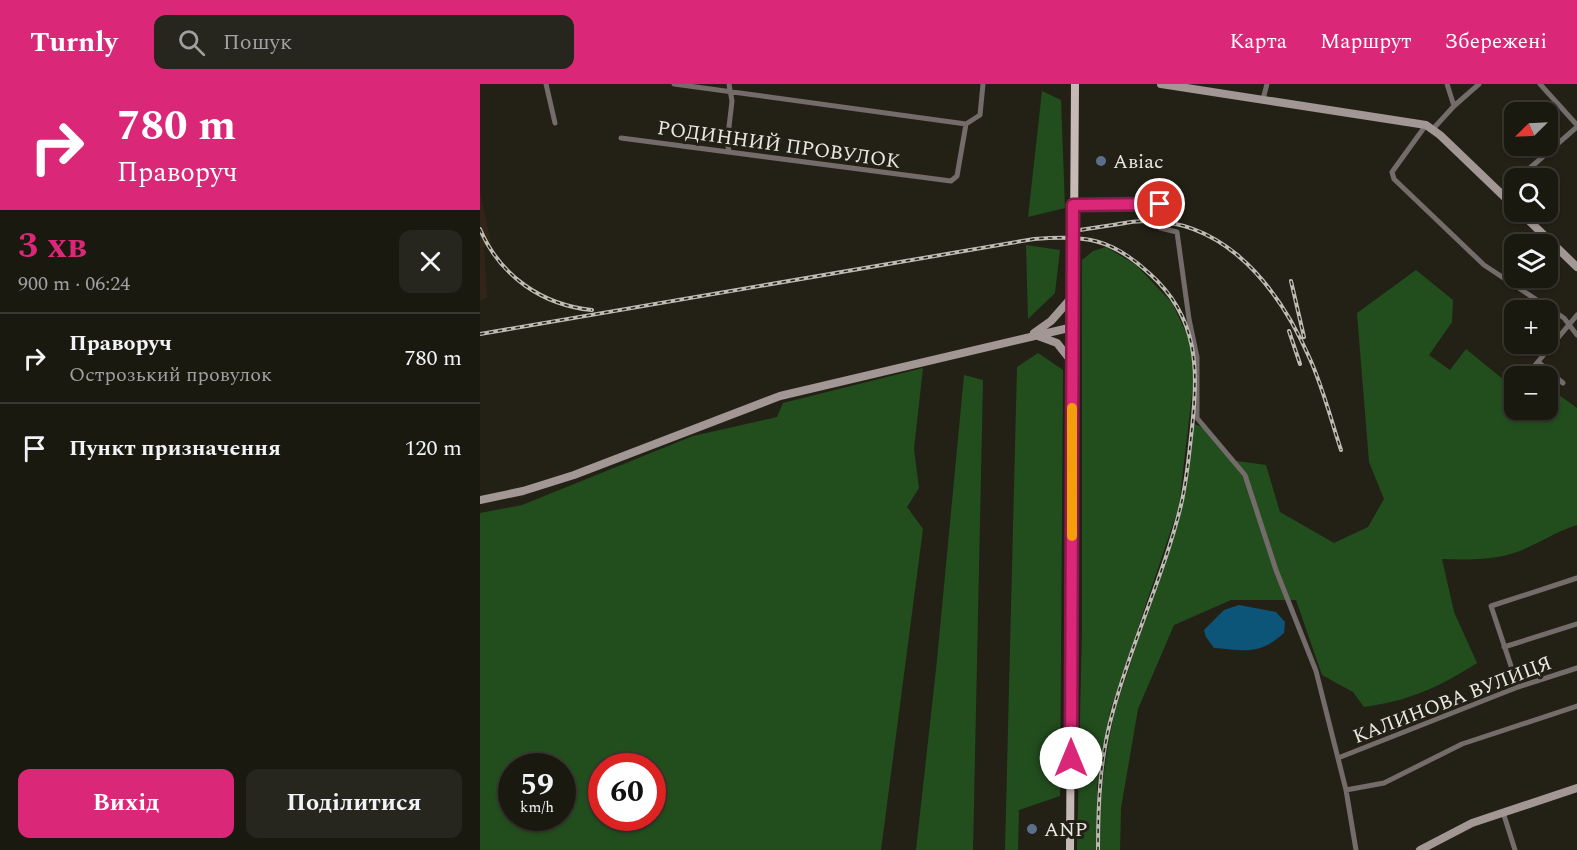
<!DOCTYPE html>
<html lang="uk">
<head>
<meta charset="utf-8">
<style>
  body { margin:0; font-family:Spectral,serif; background:#27261e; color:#f1f3f6; height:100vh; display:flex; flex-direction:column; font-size:22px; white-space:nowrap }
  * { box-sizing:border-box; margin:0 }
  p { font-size:20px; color:#9fa09f }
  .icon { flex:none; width:33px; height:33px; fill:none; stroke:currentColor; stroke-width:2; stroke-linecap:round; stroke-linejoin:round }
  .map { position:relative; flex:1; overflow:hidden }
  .details { display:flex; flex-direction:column; background:#1a1910; width:480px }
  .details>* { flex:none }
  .guide { background:#db2777; color:#fff; overflow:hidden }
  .needle { width:39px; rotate:246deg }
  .controls { position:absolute; left:1024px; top:18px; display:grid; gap:12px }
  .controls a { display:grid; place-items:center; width:54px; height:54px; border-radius:12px; background:#1a1910; box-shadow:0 2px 4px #0004,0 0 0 2px #383830; font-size:30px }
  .speed { position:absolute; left:18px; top:669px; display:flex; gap:12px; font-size:30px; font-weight:700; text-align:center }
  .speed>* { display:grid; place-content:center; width:78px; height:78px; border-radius:50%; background:#1a1910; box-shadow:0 2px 4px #0004,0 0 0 2px #383830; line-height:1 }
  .speed small { font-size:15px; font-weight:400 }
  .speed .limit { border:9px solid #d22; background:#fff; color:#111 }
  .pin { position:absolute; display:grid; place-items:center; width:51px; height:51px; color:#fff; margin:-26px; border:3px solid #fff; border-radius:50%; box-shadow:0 2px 6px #0007 }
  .me { position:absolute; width:66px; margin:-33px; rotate:0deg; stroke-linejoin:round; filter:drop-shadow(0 0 4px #0008) }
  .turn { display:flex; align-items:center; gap:21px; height:126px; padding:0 18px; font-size:27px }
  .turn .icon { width:78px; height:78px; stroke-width:2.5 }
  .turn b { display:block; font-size:42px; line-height:51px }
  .round { display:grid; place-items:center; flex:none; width:63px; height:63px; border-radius:12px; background:#27261e }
  .headline { display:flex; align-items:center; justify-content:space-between; height:102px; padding:0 18px }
  h1 { font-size:36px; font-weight:700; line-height:45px; color:#db2777 }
  .cta { display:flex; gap:12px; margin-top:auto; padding:12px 18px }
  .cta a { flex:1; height:69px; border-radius:12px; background:#db2777; color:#fff; font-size:24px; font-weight:700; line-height:69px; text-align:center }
  .cta a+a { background:#27261e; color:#f1f3f6 }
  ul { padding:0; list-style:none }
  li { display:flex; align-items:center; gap:18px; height:90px; padding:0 18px; border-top:2px solid #383830 }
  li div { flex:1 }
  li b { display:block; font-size:22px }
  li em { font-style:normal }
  header { display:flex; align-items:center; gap:36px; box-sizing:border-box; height:84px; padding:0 30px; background:#db2777; color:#fff }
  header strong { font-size:28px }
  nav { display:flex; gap:33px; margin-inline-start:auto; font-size:21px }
  .search { width:420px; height:54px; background:#27261e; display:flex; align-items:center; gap:15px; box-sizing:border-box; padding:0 21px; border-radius:12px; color:#9fa09f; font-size:22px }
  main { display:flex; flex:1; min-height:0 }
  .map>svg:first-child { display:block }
  .industrial { fill:#322518 }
  .green { fill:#224e1e; fill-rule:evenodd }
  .water { fill:#0d5479 }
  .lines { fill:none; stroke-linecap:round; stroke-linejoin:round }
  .street { stroke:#736c6a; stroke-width:5 }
  .secondary { stroke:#a29794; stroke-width:8 }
  .primary { stroke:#c7b9b5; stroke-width:8 }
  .rail-casing { stroke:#bdbbb3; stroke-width:4 }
  .rail { stroke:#232116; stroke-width:1.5; stroke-dasharray:4.5; stroke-linecap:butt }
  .route-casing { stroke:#8e194d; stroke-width:15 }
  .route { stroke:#db2777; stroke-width:10 }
  .slow { stroke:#f59e0b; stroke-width:10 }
  .service-dot { fill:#5c6f8a; stroke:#232116; stroke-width:2 }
  .labels { text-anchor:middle; stroke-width:6; stroke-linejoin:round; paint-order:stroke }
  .street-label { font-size:20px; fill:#eae8e1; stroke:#232116 }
  .poi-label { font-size:20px; fill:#eae8e1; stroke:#232116; text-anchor:start }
</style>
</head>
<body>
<header>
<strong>Turnly</strong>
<div class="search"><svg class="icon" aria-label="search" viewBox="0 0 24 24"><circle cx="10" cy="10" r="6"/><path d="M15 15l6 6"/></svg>Пошук</div>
<nav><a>Карта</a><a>Маршрут</a><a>Збережені</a></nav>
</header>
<main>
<section class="details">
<div class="guide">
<div class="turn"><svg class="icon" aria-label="right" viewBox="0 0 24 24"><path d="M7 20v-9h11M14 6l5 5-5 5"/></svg><div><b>780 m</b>Праворуч</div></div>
</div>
<div class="headline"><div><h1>3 хв</h1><p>900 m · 06:24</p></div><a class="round"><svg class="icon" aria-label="close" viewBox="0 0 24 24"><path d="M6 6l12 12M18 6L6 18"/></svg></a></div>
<ul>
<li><svg class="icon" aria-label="right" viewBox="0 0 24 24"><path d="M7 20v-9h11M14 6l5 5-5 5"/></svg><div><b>Праворуч</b><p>Острозький провулок</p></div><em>780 m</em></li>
<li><svg class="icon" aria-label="arrive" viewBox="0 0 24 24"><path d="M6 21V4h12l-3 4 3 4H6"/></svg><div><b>Пункт призначення</b></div><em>120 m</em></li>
</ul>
<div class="cta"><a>Вихід</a><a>Поділитися</a></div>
</section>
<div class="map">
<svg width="1097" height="766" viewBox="0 0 1097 766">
  <rect width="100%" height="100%" fill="#232116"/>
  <path class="industrial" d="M0,108L11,159L4,162L7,214L0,217Z"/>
  <path class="green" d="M562,7L581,16L585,124L548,133Z
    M546,161L580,166L575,209L548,235Z
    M626,163L656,181L692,219L711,259L713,301L699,422L630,627L617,702V766H597L602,547V176L613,167Z
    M936,186L973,216L972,238L949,271L970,286L986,265L1035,305V326H1068V303L1097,324V441C1075,448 1058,460 1037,468C1014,476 987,476 962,475L974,528L997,579C959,603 929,617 884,623L873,608L842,591L816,516H751L694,541L658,625L641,724L640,766H620C619,718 624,674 635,627L706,409L714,340L724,344L750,376L786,381L800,428L854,459L888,443L904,415L889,378L877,229Z
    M558,269L583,286L580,712L539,726L538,766H525L537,283Z
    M443,284L434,365L439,404L427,423L443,445L401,766H0V429L42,421L213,352L297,333L303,319ZM82,682V734H32V682ZM172,682V734H122V682Z
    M484,291L503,296L493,766H436L457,576Z"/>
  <path class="water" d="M759,521L796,528L805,538L804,549C778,572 766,566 734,564L726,553L724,546L744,526Z"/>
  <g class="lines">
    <path class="street" d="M66,0L75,39
      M194,0L486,40
      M967,0L974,22
      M1060,0L1097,41
      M783,15L787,0
      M946,41L912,88L914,95L1004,181L1084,234L1097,251
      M952,46L974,22L999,0
      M141,54L471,97L477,92L486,40L500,31L503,0
      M249,66L247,60L252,17L249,0
      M1050,84L1097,43
      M593,121L680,120V144L697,148L709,235L717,273V334L765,391L796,486L836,587L866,706L876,766
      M1058,278L1083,299
      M1046,292L1097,231
      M1024,563L1097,540
      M1038,603L1011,522L1097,494
      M858,674L1038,603L1097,584
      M866,706L904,699L982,660L1097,622
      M1023,728L1035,766"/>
    <path class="secondary" d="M681,0L946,41L960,51L1035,123
      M1040,128L1097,183
      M554,249L571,237L593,212
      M558,252L577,259L592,278
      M0,416L43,407L94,391L300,312L593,243
      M940,766L992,739L1097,704"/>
    <path class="primary" d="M590,766L595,0"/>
    <g class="rail-casing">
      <path id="rail" d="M638,140C733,121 795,195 830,275C843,304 851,336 861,366
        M0,145C20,192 62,221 112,226
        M593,147L646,139
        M811,197L824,253
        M809,247L820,280
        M0,250L554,155C606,151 631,154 670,190C719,234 718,285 712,344C709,370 707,396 701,421C684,491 652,557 633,627C620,673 618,719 618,766"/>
    </g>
    <use href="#rail" class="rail"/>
  </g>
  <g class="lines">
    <g class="route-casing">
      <path id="route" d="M591,674L593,121L680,120"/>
    </g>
    <use href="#route" class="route"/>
    <path class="slow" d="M592,452V324"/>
  </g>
  <g class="service-dot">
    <circle cx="621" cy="77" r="6"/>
    <circle cx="552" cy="745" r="6"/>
  </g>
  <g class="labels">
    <g class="street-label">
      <text transform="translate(299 60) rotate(8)" y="7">РОДИННИЙ ПРОВУЛОК</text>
      <text transform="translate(972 615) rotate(-21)" y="7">КАЛИНОВА ВУЛИЦЯ</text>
    </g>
    <g class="poi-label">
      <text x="633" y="84">Авіас</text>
      <text x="564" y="752">ANP</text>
    </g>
  </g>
</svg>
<div class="controls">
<a><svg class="needle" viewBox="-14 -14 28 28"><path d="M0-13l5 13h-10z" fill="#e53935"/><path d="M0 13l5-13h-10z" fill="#9fa09f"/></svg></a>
<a><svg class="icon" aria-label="search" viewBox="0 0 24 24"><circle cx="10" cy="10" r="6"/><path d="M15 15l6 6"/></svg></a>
<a><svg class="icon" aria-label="layers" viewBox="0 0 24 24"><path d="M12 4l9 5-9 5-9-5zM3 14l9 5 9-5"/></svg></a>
<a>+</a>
<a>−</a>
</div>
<div class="speed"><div>59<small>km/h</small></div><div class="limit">60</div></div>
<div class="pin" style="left:680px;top:120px;background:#d93025"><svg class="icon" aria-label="arrive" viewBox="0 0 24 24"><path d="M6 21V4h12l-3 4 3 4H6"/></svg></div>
<svg class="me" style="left:591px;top:674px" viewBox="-20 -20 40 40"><circle r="19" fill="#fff"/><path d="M0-13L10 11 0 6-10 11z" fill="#db2777"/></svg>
</div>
</main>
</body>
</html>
